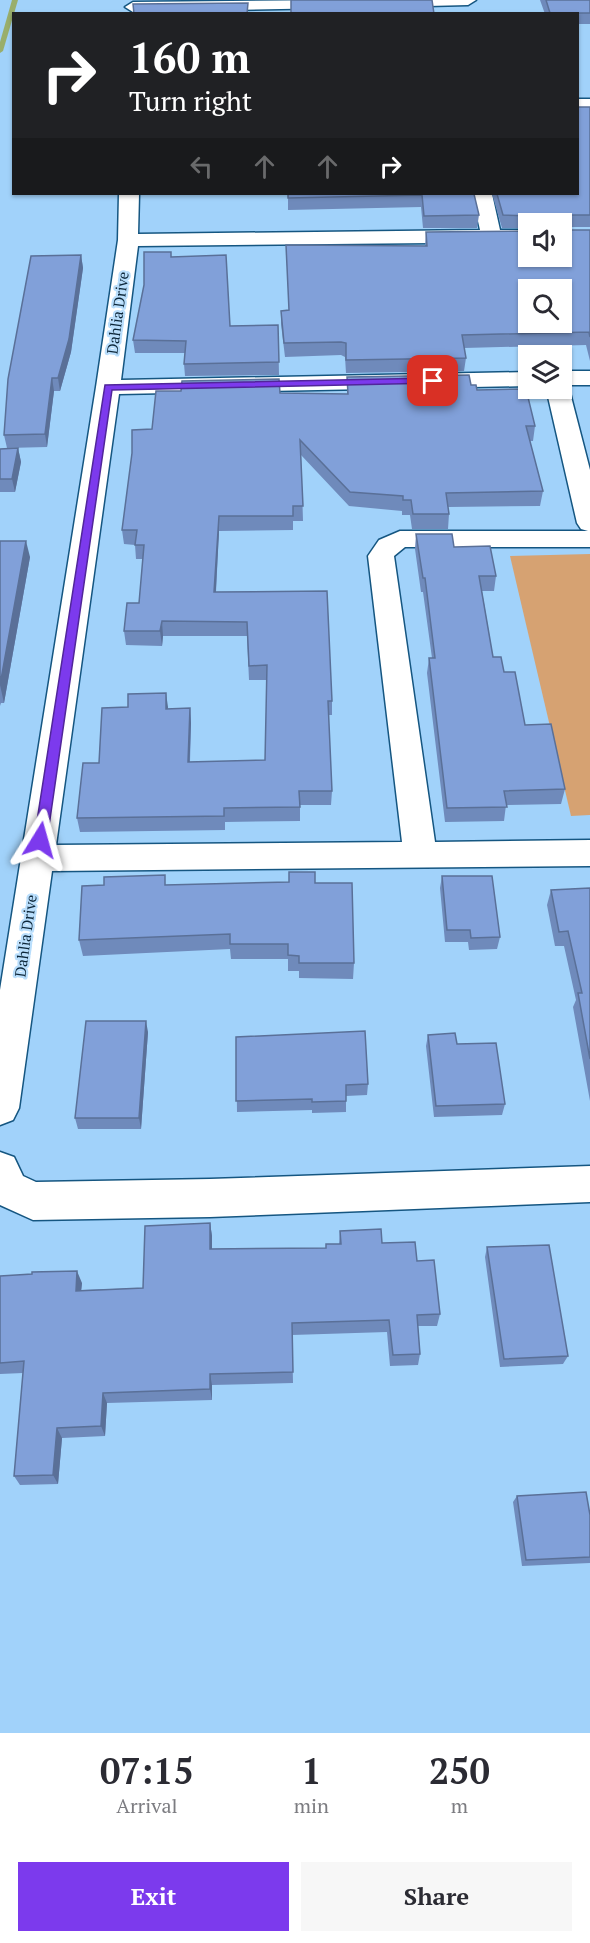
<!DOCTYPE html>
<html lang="en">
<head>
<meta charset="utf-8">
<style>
  body { margin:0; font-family:"PT Serif",serif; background:#f7f7f7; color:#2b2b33; height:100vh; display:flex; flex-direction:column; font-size:22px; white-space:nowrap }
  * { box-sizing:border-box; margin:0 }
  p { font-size:20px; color:#7c7c81 }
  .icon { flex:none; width:33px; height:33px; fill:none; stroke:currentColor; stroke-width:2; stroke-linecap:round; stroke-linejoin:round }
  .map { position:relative; height:1733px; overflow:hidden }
  .side { display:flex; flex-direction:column; background:#fff; flex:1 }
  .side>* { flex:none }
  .banner { position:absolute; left:12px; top:12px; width:567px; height:183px; border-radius:0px; box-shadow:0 2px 4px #0004; background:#202124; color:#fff; overflow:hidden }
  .buttons { position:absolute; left:518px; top:213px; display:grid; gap:12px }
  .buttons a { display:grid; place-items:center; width:54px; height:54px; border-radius:0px; background:#fff; box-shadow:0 2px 4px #0004; font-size:30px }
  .pin { position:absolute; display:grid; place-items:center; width:51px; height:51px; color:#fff; margin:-26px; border-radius:12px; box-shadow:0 3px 9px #0006 }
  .me { position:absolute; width:66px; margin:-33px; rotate:8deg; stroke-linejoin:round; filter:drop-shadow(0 0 4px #0008) }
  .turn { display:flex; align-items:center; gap:21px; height:126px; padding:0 18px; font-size:27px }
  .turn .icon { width:78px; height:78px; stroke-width:2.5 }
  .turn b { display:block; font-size:42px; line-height:51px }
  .lanes { display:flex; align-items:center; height:57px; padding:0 18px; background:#0003; justify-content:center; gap:30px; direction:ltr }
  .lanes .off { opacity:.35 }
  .eta { display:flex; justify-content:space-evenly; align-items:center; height:102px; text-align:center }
  .eta b { font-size:36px; font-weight:700; line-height:42px }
  .primary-button { display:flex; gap:12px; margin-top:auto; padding:12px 18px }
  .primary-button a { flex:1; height:69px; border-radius:0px; background:#7c3aed; color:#fff; font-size:24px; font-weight:700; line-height:69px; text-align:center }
  .primary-button a+a { background:#f7f7f7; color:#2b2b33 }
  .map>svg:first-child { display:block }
  .green { fill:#d6a272 }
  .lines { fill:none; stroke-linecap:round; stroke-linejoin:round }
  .stream { fill:#99ae6c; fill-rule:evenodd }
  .minor-casing { stroke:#155681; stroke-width:3 }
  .minor { fill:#fff; fill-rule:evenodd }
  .wall { fill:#6f8abb }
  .shaded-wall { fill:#5a7098 }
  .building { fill:#81a0d9; stroke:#5a7098; stroke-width:1.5; fill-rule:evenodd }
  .route { fill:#7c3aed; stroke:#51269a; stroke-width:1.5 }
  .labels { text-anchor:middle; stroke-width:4.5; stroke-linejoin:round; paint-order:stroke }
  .street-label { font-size:15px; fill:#0d273a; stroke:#b9defc }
</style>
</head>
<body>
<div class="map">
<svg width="590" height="1733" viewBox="0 0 590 1733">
  <rect width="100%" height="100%" fill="#a1d2fa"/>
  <path class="green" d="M590,554V815L571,816L510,556Z"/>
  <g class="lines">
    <path class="stream" d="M12,0H18L3,51L0,53V42Z"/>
    <g class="minor-casing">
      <path id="minor" d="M341,0L343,3L341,6L335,8L133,12L125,7L133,2Z
        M380,0H476L468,5L387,7L381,5Z
        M578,99H590V109H578Z
        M119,194H139L138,234L480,230L472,194H492L500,230H528V242L138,246L121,380L528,372V386L119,394L56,845L402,842L368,556L379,540L400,531H588L581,529L577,523L546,388H561V371H590V385H568L590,470V547H405L394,556L435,842L590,840V866L52,871L19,1108L13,1120L0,1125V990L96,387L118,240Z
        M0,1152L14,1157L23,1176L36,1182L210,1179L590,1166V1202L210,1217L33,1220L0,1205Z"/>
    </g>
    <use href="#minor" class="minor"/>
  </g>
  <path class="wall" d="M540,0H590V24H578V14H545Z
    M590,107V227H561V230H590V361L586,345L464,348L466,358L464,371L346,373L345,357L341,355L285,357L281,324V311L289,310L286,245L425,246L426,232L528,231L561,224H528V228H502L492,194H578Z
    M288,194H474L479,215L477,228H423L421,207L288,210Z
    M81,255L83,268L71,352L60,391H54L47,447L7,448L4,435Z
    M171,257L230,326L278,325L279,375L185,376L184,364L185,353H135L133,340Z
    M347,377L471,385L477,390L535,426L533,441H530L543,491L540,506L448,507L449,514L448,529H412L410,515H402V511L349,506L301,455L303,521H293V530L219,531L216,592L332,701V715H328L332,791L331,805H300V821L225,822V830L80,832L77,818L99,763L168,709L190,708L191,723L190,762L265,760L267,680H249L247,636H163L162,646L126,645L124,631L139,603L143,559H136L135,545L124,544L122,530L152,429L280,393L347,394Z
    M18,448L21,462L15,492H0V449Z
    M416,534L454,547L496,576L494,591H482L493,657L504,672L525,725L565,789L561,804L506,805L504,821L445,822L427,673L429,658H432L423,592H421L415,549Z
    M0,541L30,557L4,703H1L0,706Z
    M442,876L500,937L497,949L469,950L468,942H445L440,888Z
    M315,883L354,963L353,979L299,978V971H288V959H231L230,949L83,956L79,940L166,885Z
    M590,888V1101L573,1007L576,1000L564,946H555L547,905L551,890Z
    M148,1032L141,1129H78L75,1118Z
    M428,1035L457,1044L505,1104L502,1115L434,1117L426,1046Z
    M236,1037L368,1084L367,1095L346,1096V1112L312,1113V1110L237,1112Z
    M210,1223L212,1236V1249L326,1248L339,1244L340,1231L382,1243L417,1261L440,1314L437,1326H418L420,1354L418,1365L390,1366L387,1332L292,1335L293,1383L212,1385V1400L107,1403L105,1436L62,1438L58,1484L20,1485L14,1476L23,1373L0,1374V1276L82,1283L81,1290L143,1288Z
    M487,1247L568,1356L563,1364L500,1367L485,1257Z
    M517,1496L590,1515V1563L522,1566L513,1502Z"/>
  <path class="shaded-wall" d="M81,255L83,268L71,352L60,391L58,378Z
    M52,378L54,391L47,447L45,434Z
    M18,448L21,462L15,492L12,479Z
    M219,516V531L215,606L214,592Z
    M26,541L30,557L4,703L0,685Z
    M162,621L163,636L162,646L160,631Z
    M166,693L168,707L167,723L166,709Z
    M190,708L191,723L189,776L188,762Z
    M146,1021L148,1032L141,1129L139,1118Z
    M210,1223L212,1236V1262L210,1249Z
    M77,1271L82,1283L80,1303L76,1291Z
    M210,1374L212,1385V1400L210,1389Z
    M103,1393L107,1403L105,1436L101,1426Z
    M57,1428L62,1438L58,1484L53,1475Z"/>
  <path class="building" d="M291,0H432L434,14H291Z
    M546,0H590V13H550Z
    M248,3L247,14H134L133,4Z
    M578,107H590V215H561V230H590V337L589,332L462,335L466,358L346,360V343L341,342L284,343L281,311L289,310L286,245L427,246L426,232L528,231V256H561V224H532L531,216L503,215L497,194H578ZM528,290H561V322H528Z
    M288,194H474L479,215L424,216L422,195L288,198Z
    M144,252H171V257L226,255L230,326L278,325L279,362L184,364L186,341L133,340L144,285Z
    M81,255L69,339L58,378H52L45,434L4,435L8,379L31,256Z
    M469,375L471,385H476L477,390L526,389L535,426H526L543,491L446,493L449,514H413L411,500H403V496L350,492L300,440L303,506H293V516H219L214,592L327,591L332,701H328L332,791H299L300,807L224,808V816L77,818L83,763H99L102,708L128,707V694L166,693V709L190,708L188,762L265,760L267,665L249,666L247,622L162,621L160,631H124L127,603H139L144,545H135L137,530H122L132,453V430L152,429L156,391H181L182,381L279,379L280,393L348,394L347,377Z
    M18,448L12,479H0V449Z
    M416,534H452L454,547L490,546L496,576H479L493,657H501L504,672H515L525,725L551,724L565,789L504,791L507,807L447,808L429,658H435L425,578H423Z
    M0,541H26L0,685Z
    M289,872H315V883H352L354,963H299V956L288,955V944H230V934L79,940L82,886L104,885V877L165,875V885L289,882Z
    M442,876H492L500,937L471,938L470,930H447Z
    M590,888V1059L578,993H582L568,931L559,932L551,890Z
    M86,1021H146L139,1118H75Z
    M365,1031L368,1084L346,1085V1101L312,1102V1099L236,1101V1037Z
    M455,1033L457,1044L496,1043L505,1104L436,1106L428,1035Z
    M210,1223V1249L326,1248V1244H341L340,1231L381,1229L382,1243L415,1242L417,1261L434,1260L440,1314L417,1315L420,1354L393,1355L389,1320L292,1323L293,1372L210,1374V1389L103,1393L101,1426L57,1428L53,1475L14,1476L24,1361L0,1363V1276L32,1274V1272L77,1271L76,1291L143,1288L145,1226Z
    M549,1245L568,1356L504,1359L487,1247Z
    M586,1492L590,1515V1557L526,1560L517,1496Z"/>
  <path class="route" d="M433,378L438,381L436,383L112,390L47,840L45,844H36L34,840L105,385Z"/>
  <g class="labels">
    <g class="street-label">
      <text transform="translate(118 313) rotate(-82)" y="5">Dahlia Drive</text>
      <text transform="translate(26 936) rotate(-82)" y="5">Dahlia Drive</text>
    </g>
  </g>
</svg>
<div class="buttons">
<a><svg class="icon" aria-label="sound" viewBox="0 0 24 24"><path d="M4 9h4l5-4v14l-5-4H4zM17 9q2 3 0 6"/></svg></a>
<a><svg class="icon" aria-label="search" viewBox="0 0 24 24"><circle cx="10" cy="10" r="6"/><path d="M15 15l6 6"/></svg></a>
<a><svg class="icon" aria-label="layers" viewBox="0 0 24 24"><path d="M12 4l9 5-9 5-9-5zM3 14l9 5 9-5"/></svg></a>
</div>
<div class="pin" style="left:433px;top:381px;background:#d93025"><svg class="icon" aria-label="arrive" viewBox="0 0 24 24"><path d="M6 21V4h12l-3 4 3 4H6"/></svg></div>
<svg class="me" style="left:40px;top:840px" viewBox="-20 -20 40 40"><path d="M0-17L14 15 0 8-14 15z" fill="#7c3aed" stroke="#fff" stroke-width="4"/></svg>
<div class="banner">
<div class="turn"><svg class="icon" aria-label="right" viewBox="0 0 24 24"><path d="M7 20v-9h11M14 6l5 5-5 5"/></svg><div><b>160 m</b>Turn right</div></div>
<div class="lanes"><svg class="icon off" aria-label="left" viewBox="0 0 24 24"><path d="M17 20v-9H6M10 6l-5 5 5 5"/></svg><svg class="icon off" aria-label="ahead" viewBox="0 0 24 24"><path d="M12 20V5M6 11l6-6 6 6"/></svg><svg class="icon off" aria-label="ahead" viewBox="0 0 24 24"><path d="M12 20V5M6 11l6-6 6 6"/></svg><svg class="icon" aria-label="right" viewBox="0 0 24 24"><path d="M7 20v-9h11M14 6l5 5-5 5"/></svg></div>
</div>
</div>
<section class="side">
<div class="eta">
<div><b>07:15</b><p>Arrival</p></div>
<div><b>1</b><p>min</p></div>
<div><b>250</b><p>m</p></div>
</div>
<div class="primary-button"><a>Exit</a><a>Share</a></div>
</section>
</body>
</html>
